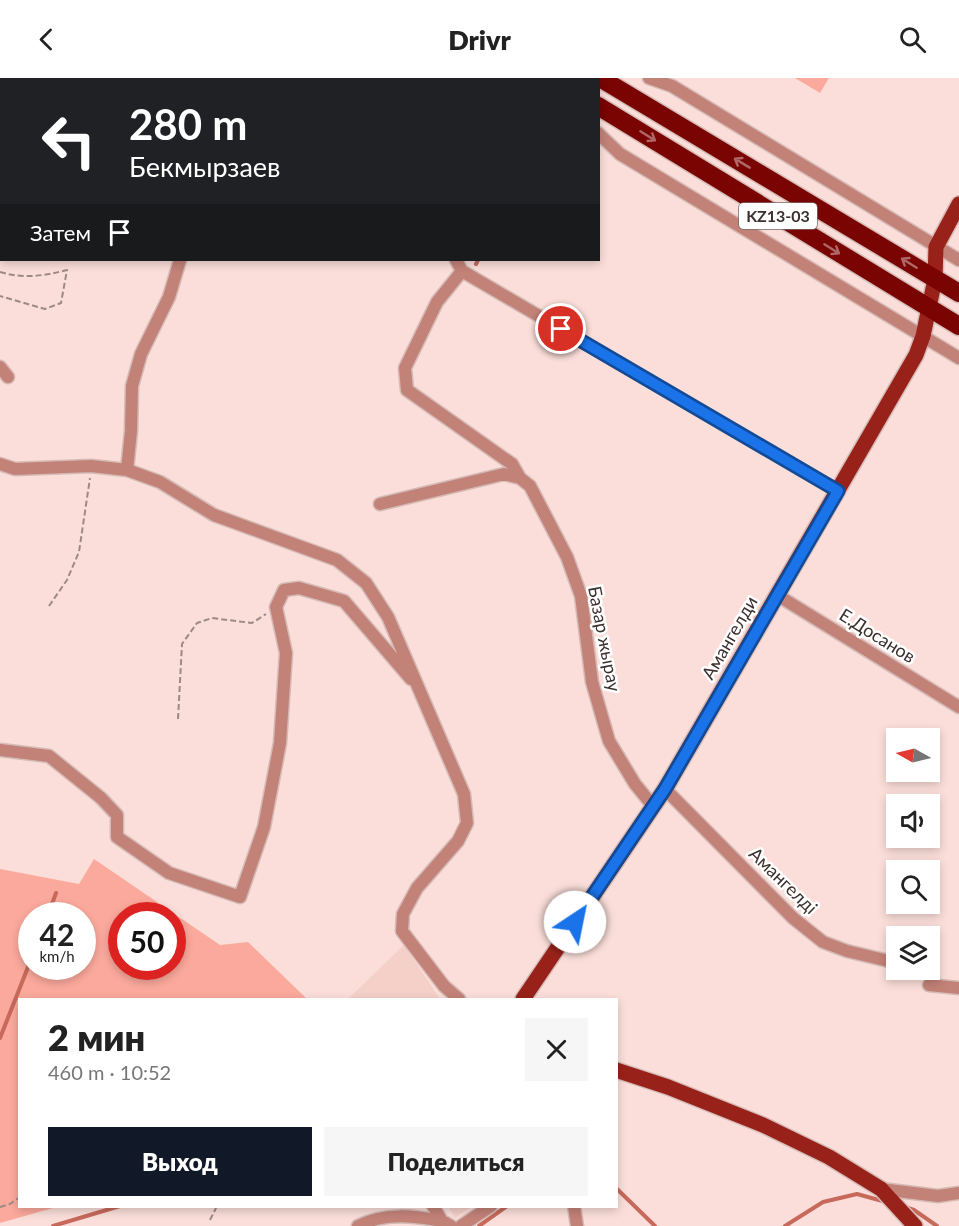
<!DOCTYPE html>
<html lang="ru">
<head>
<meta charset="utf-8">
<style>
  body { margin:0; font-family:Lato,sans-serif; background:#f6f6f6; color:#222; height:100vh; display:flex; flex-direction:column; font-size:22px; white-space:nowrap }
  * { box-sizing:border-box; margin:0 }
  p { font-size:20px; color:#767676 }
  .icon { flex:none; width:33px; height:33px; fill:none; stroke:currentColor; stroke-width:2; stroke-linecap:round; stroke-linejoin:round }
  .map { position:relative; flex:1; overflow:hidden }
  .drawer { position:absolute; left:18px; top:920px; width:600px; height:210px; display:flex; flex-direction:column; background:#fff; border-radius:0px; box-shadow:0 3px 9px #0003 }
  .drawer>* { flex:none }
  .top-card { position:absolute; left:0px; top:0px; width:600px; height:183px; box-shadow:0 3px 9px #0003; background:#202124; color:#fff; overflow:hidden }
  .needle { width:39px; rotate:278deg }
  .buttons { position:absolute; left:886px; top:650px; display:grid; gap:12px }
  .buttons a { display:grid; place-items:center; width:54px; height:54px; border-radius:0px; background:#fff; box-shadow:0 3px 9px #0003; font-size:30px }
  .speed { position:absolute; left:18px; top:824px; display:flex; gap:12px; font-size:30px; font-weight:700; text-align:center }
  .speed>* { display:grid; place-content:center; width:78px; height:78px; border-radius:50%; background:#fff; box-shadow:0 3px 9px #0003; line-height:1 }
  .speed small { font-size:15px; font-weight:400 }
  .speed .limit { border:9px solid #d22; background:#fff; color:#111 }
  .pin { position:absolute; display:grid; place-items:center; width:51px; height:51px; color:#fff; margin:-26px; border:3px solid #fff; border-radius:50%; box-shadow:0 2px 6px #0007 }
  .me { position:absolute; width:66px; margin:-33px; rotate:34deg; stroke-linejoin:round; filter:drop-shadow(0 0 4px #0008) }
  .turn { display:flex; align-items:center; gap:21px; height:126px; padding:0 30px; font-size:27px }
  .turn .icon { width:78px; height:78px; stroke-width:2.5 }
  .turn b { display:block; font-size:42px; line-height:51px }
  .then { display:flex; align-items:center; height:57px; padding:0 30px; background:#0003; gap:12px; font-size:22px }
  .round { display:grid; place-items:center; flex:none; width:63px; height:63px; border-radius:0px; background:#f6f6f6 }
  .headline { display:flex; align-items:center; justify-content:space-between; height:102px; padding:0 30px }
  h1 { font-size:36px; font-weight:800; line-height:45px }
  .primary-button { display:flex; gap:12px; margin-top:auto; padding:12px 30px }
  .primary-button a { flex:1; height:69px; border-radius:0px; background:#111827; color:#fff; font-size:24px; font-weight:800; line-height:69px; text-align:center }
  .primary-button a+a { background:#f6f6f6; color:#222 }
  header { display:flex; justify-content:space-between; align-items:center; height:78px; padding:0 30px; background:#fff; font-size:27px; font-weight:800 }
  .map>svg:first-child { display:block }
  .built { fill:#f5d0c9 }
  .green { fill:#fba99c; fill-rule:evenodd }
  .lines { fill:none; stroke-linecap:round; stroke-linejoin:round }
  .stream { stroke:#c7695b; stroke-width:4 }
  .minor-casing { stroke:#d5bbb7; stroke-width:15 }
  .major-casing { stroke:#d5bbb7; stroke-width:18 }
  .highway-casing { stroke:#d5bbb7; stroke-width:21 }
  .path { stroke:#9d8985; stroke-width:2; stroke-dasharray:6 3; stroke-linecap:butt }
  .minor { stroke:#c38278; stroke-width:12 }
  .major { stroke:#982219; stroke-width:15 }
  .highway { stroke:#790402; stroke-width:18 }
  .oneway { stroke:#af6867 }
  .route-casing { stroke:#114b97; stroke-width:15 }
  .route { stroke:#1a73e8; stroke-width:10 }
  .labels { text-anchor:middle; stroke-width:5; stroke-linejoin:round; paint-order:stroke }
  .shield { fill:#fff; stroke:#766e6d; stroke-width:1.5 }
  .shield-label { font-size:16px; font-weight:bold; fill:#3b302e }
  .street-label { font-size:18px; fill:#3b302e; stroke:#fff }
</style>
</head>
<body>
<header><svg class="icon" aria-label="back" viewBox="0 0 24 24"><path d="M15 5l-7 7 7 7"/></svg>Drivr<svg class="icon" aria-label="search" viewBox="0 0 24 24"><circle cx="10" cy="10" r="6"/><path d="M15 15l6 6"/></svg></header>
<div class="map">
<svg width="959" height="1148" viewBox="0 0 959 1148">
  <rect width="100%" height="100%" fill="#fbded9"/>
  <path class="built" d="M404,867L440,921H348Z
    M448,1128H472L455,1140Z"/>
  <path class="green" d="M795,0H829L820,15Z
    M94,781L220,867L248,864L307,921H20V1128H60L0,1145V791L79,806ZM32,837H82V888H32ZM122,837H172V888H122Z"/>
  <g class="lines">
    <path class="stream" d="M476,186L478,182
      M48,837L56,815
      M0,960L32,879
      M616,1110L655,1148
      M905,1129L914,1132L937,1148
      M53,1148L120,1128
      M479,1148L507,1128
      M785,1148L823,1124L857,1116L886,1124"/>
    <g class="minor-casing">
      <path id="minor" d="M209,0L210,2
        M519,0L522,2
        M649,0L672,8L959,182
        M598,55L620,76L959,280
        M456,182L462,193L838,413
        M462,193L437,224L405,290L407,312L512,386L520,400
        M0,289L8,299
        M0,386L15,391L91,388L127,392L160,404L214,437L337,482L366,505L388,539L464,716L467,745L458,763L417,810L403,836L402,853L444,908L459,921
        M127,392L131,353L132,308L141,276L169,219L180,182
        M380,426L504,396L520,400L530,408L567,479L581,518L592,604L609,663L635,706L653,728
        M777,517L959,629
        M0,672L49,678L101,720L117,737V759L169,795L240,819L264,749L280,665L286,575L276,529L284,512L299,510L344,523L411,601
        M665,711L793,840L823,864L847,873L897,885
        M929,907L959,910
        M881,1111L938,1118L959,1115
        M433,1128L442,1143L451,1148
        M574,1128L577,1148
        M358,1148C385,1134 414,1138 442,1143
        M461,1148L491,1128"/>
    </g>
    <g class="major-casing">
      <path id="major" d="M523,921L665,711L916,277L923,258L935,201L936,169L959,126
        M616,992L668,1009L763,1047L829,1079L881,1111L915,1148"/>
    </g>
    <g class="highway-casing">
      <path id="highway" d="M553,0L556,2
        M600,0L959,215
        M598,28L959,248"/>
    </g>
    <path class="path" d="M0,60H2
      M0,194C24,201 43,198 67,192L61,225L45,231L0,218
      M49,528L67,502L79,474L90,400
      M178,641L182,566L197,545L212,540L252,545L266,536
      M911,891L920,899
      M0,1129L10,1126L20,1119
      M210,1142L217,1128"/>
    <use href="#minor" class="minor"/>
    <use href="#major" class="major"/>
    <use href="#highway" class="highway"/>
  </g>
  <defs><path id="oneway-shaft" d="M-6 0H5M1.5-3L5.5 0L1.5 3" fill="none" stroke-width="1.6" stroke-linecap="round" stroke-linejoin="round" transform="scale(1.5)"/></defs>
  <g class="oneway">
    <use href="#oneway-shaft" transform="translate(648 58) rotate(32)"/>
    <use href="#oneway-shaft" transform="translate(742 85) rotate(-149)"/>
    <use href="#oneway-shaft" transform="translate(832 171) rotate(32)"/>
    <use href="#oneway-shaft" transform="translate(909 185) rotate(-148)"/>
  </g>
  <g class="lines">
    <g class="route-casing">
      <path id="route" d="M561,251L838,413L665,711L575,844"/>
    </g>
    <use href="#route" class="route"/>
  </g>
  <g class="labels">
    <rect class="shield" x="739" y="125" width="78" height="26" rx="4.5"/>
    <g class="shield-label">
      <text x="778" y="144">KZ13-03</text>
    </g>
    <g class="street-label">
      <text transform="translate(877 558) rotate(32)" y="6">Е.Досанов</text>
      <text transform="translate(730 560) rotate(-60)" y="6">Амангелди</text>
      <text transform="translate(604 561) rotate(79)" y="6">Базар жырау</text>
      <text transform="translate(783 803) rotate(44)" y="6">Амангелді</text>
    </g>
  </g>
</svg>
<div class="buttons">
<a><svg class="needle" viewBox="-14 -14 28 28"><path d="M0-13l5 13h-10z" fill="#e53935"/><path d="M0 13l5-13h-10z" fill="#767676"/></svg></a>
<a><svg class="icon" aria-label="sound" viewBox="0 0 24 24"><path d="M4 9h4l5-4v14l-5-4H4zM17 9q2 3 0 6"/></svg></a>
<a><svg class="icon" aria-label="search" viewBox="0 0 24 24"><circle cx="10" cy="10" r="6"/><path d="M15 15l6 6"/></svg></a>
<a><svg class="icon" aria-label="layers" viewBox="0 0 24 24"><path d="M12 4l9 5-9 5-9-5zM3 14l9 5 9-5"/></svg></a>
</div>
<div class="speed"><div>42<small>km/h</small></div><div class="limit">50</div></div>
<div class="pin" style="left:561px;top:251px;background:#d93025"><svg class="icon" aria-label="arrive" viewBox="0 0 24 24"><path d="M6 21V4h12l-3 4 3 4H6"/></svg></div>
<svg class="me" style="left:575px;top:844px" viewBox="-20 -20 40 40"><circle r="19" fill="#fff"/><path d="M0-13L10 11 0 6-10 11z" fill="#1a73e8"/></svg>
<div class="top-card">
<div class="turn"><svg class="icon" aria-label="left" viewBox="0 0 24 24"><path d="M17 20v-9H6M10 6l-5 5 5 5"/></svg><div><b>280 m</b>Бекмырзаев</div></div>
<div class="then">Затем<svg class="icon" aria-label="arrive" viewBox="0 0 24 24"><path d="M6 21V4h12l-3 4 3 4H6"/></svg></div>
</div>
<section class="drawer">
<div class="headline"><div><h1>2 мин</h1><p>460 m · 10:52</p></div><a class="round"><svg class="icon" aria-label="close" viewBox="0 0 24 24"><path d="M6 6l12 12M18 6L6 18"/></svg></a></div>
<div class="primary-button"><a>Выход</a><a>Поделиться</a></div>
</section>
</div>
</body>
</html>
